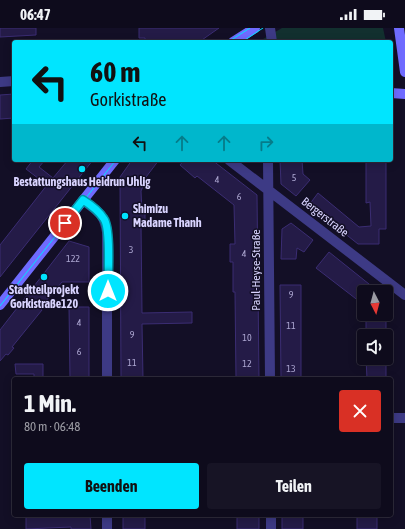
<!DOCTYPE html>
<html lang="de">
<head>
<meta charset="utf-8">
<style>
  body { margin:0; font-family:"Asap Condensed",sans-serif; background:#171425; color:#f1f3f6; height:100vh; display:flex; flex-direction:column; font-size:15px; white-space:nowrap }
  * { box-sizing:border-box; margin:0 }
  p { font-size:13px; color:#9b9ba3 }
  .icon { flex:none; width:22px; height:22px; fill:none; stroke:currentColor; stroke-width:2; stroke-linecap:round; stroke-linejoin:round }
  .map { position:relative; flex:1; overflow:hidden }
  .panel { position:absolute; left:12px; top:349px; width:381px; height:140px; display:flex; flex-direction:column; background:#0e0b1c; border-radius:4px; box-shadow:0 2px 10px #0003,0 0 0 1px #2e2b3b }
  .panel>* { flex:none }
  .top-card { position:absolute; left:12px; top:12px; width:381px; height:122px; border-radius:4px; box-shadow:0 2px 10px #0003,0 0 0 1px #2e2b3b; background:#00e5ff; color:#111; overflow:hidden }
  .needle { width:26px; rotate:174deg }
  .buttons { position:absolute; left:357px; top:257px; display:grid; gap:8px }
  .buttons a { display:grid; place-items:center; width:36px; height:36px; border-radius:4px; background:#0e0b1c; box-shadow:0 2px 10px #0003,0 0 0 1px #2e2b3b; font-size:20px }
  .pin { position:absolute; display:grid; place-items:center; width:34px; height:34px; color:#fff; margin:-17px; border:2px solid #fff; border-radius:50%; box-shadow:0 1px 4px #0007 }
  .me { position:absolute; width:44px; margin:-22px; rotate:0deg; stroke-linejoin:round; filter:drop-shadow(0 0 3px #0008) }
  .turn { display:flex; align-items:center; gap:14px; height:84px; padding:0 12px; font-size:18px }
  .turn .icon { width:52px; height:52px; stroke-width:2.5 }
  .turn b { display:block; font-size:28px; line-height:34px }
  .lanes { display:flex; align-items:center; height:38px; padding:0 12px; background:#0003; justify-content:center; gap:20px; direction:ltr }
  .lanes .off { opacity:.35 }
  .round { display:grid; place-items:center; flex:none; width:42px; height:42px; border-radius:4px; background:#171425 }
  .overview { display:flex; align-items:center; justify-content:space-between; height:68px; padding:0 12px }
  h1 { font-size:24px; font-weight:700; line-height:30px }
  .button { display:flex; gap:8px; margin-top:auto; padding:8px 12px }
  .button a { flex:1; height:46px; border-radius:4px; background:#00e5ff; color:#111; font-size:16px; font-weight:700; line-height:46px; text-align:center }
  .button a+a { background:#171425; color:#f1f3f6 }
  .status { display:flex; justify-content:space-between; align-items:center; height:28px; padding:0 20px; background:#0e0b1c; direction:ltr }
  .status svg { height:11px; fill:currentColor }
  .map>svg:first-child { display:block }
  .green { fill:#12302f }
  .building { fill:#241b47; stroke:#3b2d73 }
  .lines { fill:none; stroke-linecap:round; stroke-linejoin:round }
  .minor { stroke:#3d3a85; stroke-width:10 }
  .secondary { stroke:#6f6bff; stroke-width:10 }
  .tram { stroke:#00e5ff; stroke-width:1 }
  .route-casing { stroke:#0095a6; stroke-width:10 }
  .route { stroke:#00e5ff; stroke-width:7 }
  .poi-dot { fill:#00e5ff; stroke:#130f26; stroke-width:1.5 }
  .labels { text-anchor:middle; stroke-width:3; stroke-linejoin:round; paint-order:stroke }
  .number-label { font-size:10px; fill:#aca6d1 }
  .poi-label { font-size:12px; font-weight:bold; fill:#d9d4ff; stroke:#130f26 }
  .street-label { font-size:12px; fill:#d9d4ff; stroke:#130f26 }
</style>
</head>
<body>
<div class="status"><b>06:47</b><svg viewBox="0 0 49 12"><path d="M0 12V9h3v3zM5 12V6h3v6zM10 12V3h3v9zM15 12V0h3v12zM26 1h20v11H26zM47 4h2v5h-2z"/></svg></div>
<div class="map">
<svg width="405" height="501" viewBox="0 0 405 501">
  <rect width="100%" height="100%" fill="#130f26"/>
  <path class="green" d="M282,0H383L386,14H258Z"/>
  <path class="building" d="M0,0H36V7L0,9Z
    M139,0H219L199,14H145V10H139Z
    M14,66V90L0,91V67Z
    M33,132H45L39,139L53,150L68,132H93L0,249V217L47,157L26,141Z
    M132,132H159L143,153L145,154L141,163L142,185H145V195H141L142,285L192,284V295L142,296L143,351H121L120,149Z
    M184,132H212L257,167L259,351H236L235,264H233V234H230V216H235L234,177L197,148L195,150L180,137Z
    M280,132H302L303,146L310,152L296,168L281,156Z
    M366,132H386V201H379V216H358L309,177L318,165L359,199L371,198L370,174L366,175Z
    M291,195L313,212L304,224L297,220L296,231H281L282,201Z
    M69,213L89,219V254H62L40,280L42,282L12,319L14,320L8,327L6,326L0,333V302Z
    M329,224L379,264H364V277L316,240Z
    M280,257H301V351H281Z
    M69,279H89V351H70Z
    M366,286H386V308H366Z
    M366,330H386V351H367Z
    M15,336H43V351H34V346H16Z
    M44,487H90L91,501H71V499L26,501V489H44Z
    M123,487H145V501H123Z
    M237,487H259V501H237Z
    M282,487H303V501H282Z
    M357,487H377V501H357Z"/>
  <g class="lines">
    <path class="minor" d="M270,0L272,14
      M0,54L14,53
      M229,132L405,267
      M268,132L270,351
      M83,172C97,183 104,185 107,204V351
      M391,390H405
      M271,487V501
      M107,501V487"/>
    <path class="secondary" d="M399,0L405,44
      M233,14L255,0
      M391,65L405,66
      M0,277L115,132"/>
    <path class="tram" d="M228,14L250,0
      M242,14L263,0
      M0,278L116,132"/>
  </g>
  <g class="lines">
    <g class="route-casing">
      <path id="route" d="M65,195L83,172C91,177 99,183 104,191C111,201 108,248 108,263"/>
    </g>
    <use href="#route" class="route"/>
  </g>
  <g class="poi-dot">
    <circle cx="82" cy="141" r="4"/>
    <circle cx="125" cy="188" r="4"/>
    <circle cx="44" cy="249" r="4"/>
  </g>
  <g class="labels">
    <g class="number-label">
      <text x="294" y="153">5</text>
      <text x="217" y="155">4</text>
      <text x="239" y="172">6</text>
      <text x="131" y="225">3</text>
      <text x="244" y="229">4</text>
      <text x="73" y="234">122</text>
      <text x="291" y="270">9</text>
      <text x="79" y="298">4</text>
      <text x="291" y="301">11</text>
      <text x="132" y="310">9</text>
      <text x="247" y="313">10</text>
      <text x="79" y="327">6</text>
      <text x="132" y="338">11</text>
      <text x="247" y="339">12</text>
      <text x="291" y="344">13</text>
    </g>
    <g class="poi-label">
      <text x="82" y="158">Bestattungshaus Heidrun Uhlig</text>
      <text x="133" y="185" text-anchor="start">Shimizu<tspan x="133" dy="14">Madame Thanh</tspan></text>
      <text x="44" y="266">Stadtteilprojekt<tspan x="44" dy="14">Gorkistraße120</tspan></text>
    </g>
    <g class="street-label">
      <text transform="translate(325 189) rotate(38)" y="4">Bergerstraße</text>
      <text transform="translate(256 242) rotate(-90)" y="4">Paul-Heyse-Straße</text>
    </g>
  </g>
</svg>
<div class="buttons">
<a><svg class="needle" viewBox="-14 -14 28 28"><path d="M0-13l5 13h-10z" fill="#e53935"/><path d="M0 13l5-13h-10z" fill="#9b9ba3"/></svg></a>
<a><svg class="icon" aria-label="sound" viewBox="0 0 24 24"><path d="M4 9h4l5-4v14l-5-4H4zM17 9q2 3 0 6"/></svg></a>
</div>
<div class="pin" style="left:65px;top:195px;background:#d93025"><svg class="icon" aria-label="arrive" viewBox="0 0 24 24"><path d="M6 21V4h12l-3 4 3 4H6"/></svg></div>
<svg class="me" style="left:108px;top:263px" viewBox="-20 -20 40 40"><circle r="17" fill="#00e5ff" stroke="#fff" stroke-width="3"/><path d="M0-11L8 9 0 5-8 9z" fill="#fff"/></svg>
<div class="top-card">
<div class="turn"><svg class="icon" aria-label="left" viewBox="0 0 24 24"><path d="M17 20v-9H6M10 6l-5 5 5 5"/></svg><div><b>60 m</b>Gorkistraße</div></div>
<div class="lanes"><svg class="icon" aria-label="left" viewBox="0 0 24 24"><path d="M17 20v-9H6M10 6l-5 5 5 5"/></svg><svg class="icon off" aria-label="ahead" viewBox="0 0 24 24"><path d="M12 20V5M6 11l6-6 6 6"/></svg><svg class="icon off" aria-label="ahead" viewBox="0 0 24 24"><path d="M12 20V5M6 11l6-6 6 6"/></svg><svg class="icon off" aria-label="right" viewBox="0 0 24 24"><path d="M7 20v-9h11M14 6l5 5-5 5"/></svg></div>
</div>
<section class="panel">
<div class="overview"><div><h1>1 Min.</h1><p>80 m · 06:48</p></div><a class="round" style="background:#d93025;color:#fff"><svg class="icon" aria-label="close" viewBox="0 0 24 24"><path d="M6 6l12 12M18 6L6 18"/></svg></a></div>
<div class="button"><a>Beenden</a><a>Teilen</a></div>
</section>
</div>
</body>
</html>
